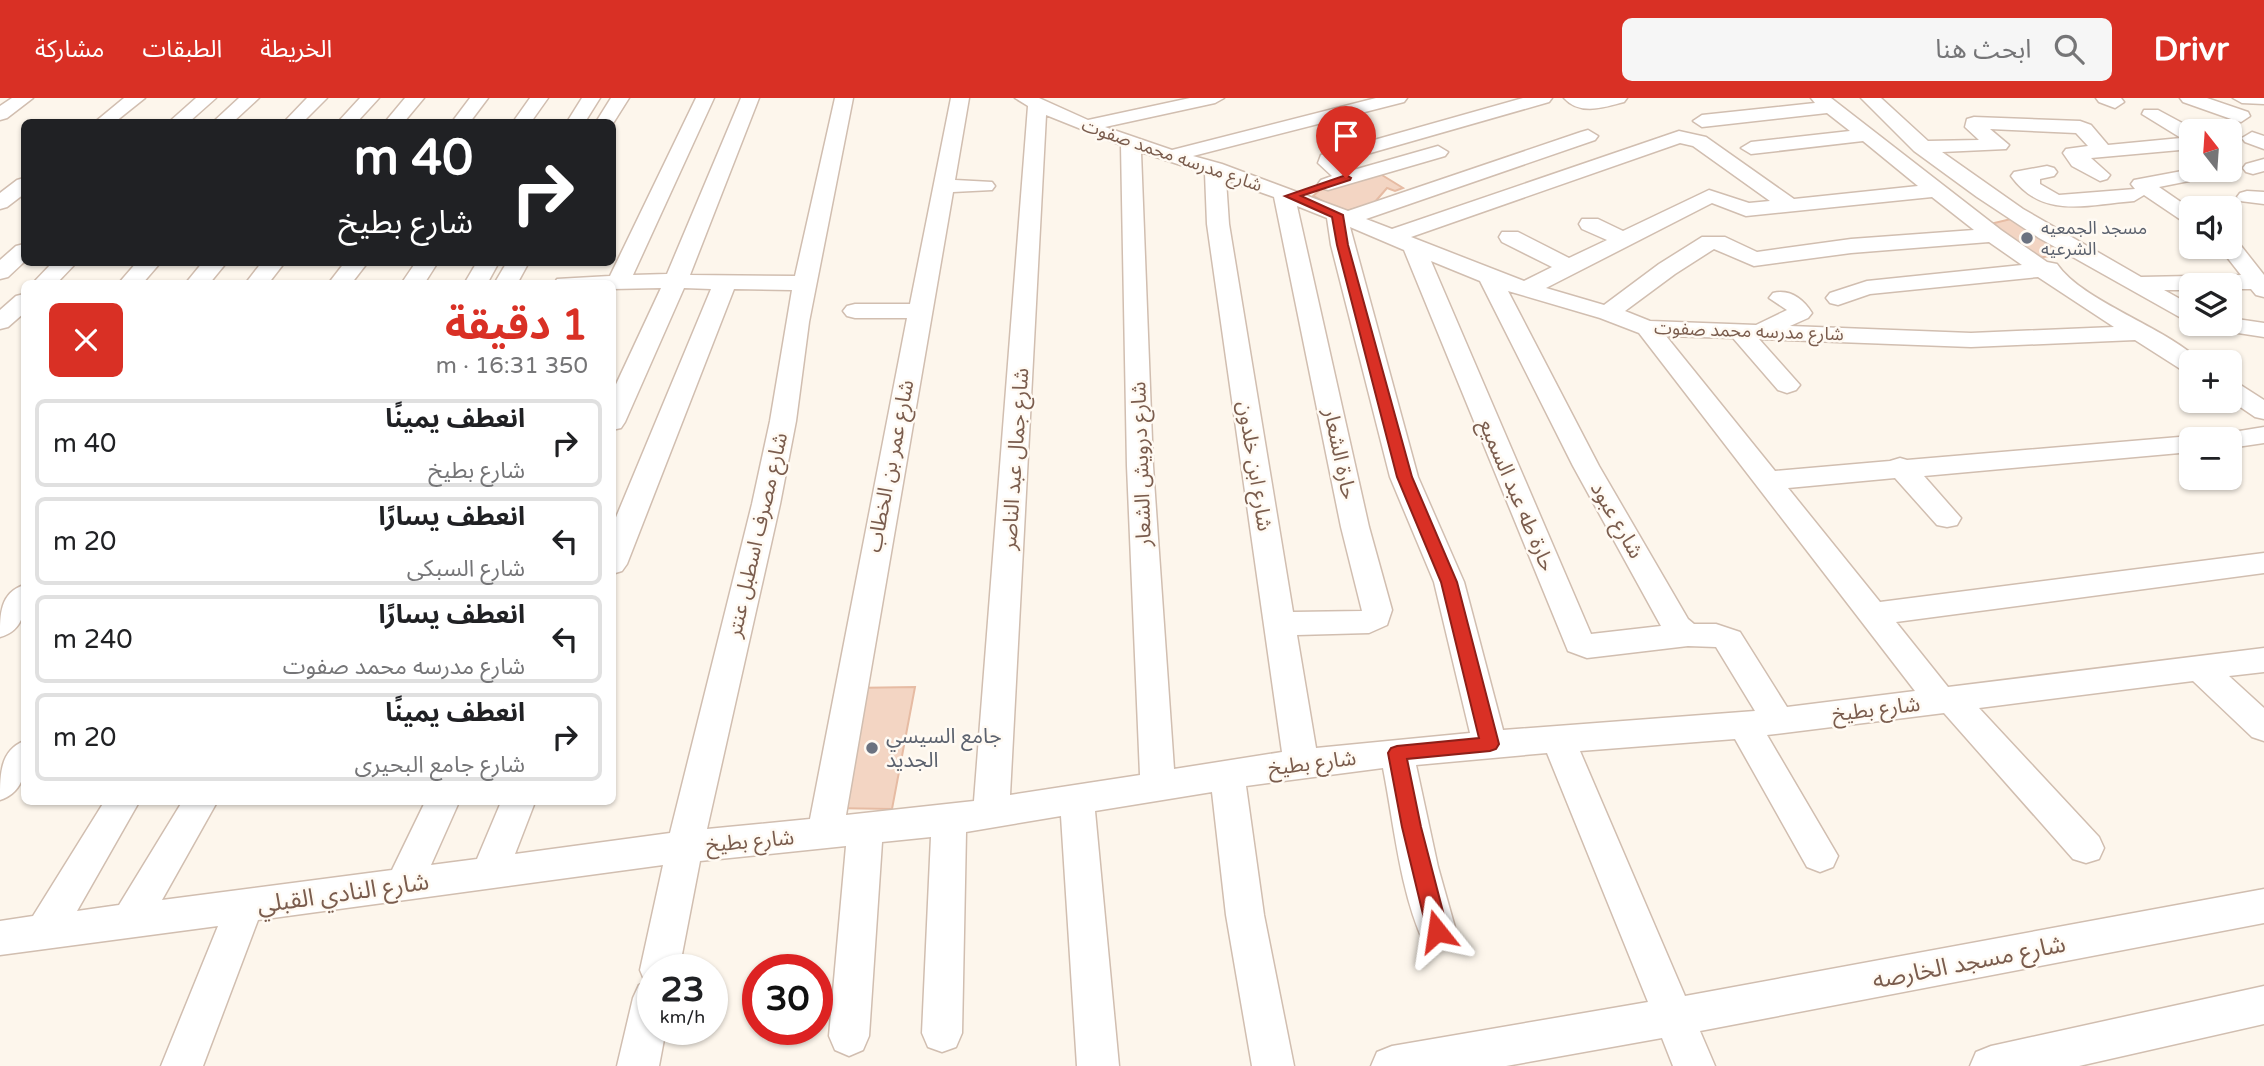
<!DOCTYPE html>
<html lang="ar">
<head>
<meta charset="utf-8">
<style>
  body { margin:0; font-family:"Varela Round","Noto Sans Arabic",sans-serif; background:#f6f6f6; color:#202124; direction:rtl; height:100vh; display:flex; flex-direction:column; font-size:26px; white-space:nowrap }
  * { box-sizing:border-box; margin:0 }
  p { font-size:23px; color:#757577 }
  .icon { flex:none; width:38px; height:38px; fill:none; stroke:currentColor; stroke-width:2; stroke-linecap:round; stroke-linejoin:round }
  .map { position:relative; flex:1; overflow:hidden; direction:ltr }
  .drawer { position:absolute; left:21px; top:182px; width:595px; height:525px; display:flex; flex-direction:column; background:#fff; border-radius:10px; box-shadow:0 2px 5px #0004; direction:rtl }
  .drawer>* { flex:none }
  .guide { position:absolute; left:21px; top:21px; width:595px; height:147px; border-radius:10px; box-shadow:0 2px 5px #0004; direction:rtl; background:#202124; color:#fff; overflow:hidden }
  .needle { width:46px; rotate:343deg }
  .buttons { position:absolute; left:2179px; top:21px; display:grid; gap:14px }
  .buttons a { display:grid; place-items:center; width:63px; height:63px; border-radius:10px; background:#fff; box-shadow:0 2px 5px #0004; font-size:35px }
  .speed { position:absolute; left:637px; top:856px; display:flex; gap:14px; font-size:35px; font-weight:700; text-align:center }
  .speed>* { display:grid; place-content:center; width:91px; height:91px; border-radius:50%; background:#fff; box-shadow:0 2px 5px #0004; line-height:1 }
  .speed small { font-size:18px; font-weight:400 }
  .speed .limit { border:10px solid #d22; background:#fff; color:#111 }
  .pin { position:absolute; display:grid; place-items:center; width:60px; height:60px; color:#fff; margin:-72px -30px; border-radius:50% 50% 50% 0; rotate:-45deg; box-shadow:0 0 7px #0007 }
  .pin .icon { rotate:45deg }
  .me { position:absolute; width:77px; margin:-38px; rotate:345deg; stroke-linejoin:round; filter:drop-shadow(0 0 5px #0008) }
  .turn { display:flex; align-items:center; gap:24px; height:147px; padding:0 28px; font-size:32px }
  .turn .icon { width:91px; height:91px; stroke-width:2.5 }
  .turn b { display:block; font-size:49px; line-height:60px }
  .round { display:grid; place-items:center; flex:none; width:74px; height:74px; border-radius:10px; background:#f6f6f6 }
  .summary { display:flex; align-items:center; justify-content:space-between; height:119px; padding:0 28px }
  h1 { font-size:42px; font-weight:700; line-height:52px; color:#d93025 }
  ul { padding:0; list-style:none }
  li { display:flex; align-items:center; gap:21px; height:88px; margin:0 14px 10px; padding:0 14px; border:4px solid #e0e0e0; border-radius:10px }
  li div { flex:1 }
  li b { display:block; font-size:26px }
  li em { font-style:normal }
  header { display:flex; align-items:center; gap:42px; box-sizing:border-box; height:98px; padding:0 35px; background:#d93025; color:#fff }
  header strong { font-size:33px }
  nav { display:flex; gap:38px; margin-inline-start:auto; font-size:24px }
  .search { width:490px; height:63px; background:#f6f6f6; display:flex; align-items:center; gap:18px; box-sizing:border-box; padding:0 24px; border-radius:10px; color:#757577; font-size:26px }
  .map>svg:first-child { display:block }
  .building { fill:#f3d5c3; stroke:#e6bba3; stroke-width:2 }
  .lines { fill:none; stroke-linecap:round; stroke-linejoin:round }
  .minor-casing { stroke:#d1beb0; stroke-width:3 }
  .minor { fill:#fff; fill-rule:evenodd }
  .route { fill:#d93025; stroke:#8d1f18; stroke-width:2 }
  .worship-dot { fill:#6b7280; stroke:#fffaf3; stroke-width:2.5 }
  .labels { text-anchor:middle; stroke-width:5; stroke-linejoin:round; paint-order:stroke }
  .far-street-label { font-size:18px; fill:#7a5c4d; stroke:#fffaf3 }
  .far-worship-label { font-size:18px; fill:#5b616d; stroke:#fffaf3; text-anchor:start }
  .street-label { font-size:21px; fill:#7a5c4d; stroke:#fffaf3 }
  .worship-label { font-size:21px; fill:#5b616d; stroke:#fffaf3; text-anchor:start }
  .near-street-label { font-size:24px; fill:#7a5c4d; stroke:#fffaf3 }
</style>
</head>
<body>
<header>
<strong>Drivr</strong>
<div class="search"><svg class="icon" aria-label="search" viewBox="0 0 24 24"><circle cx="10" cy="10" r="6"/><path d="M15 15l6 6"/></svg>ابحث هنا</div>
<nav><a>الخريطة</a><a>الطبقات</a><a>مشاركة</a></nav>
</header>
<div class="map">
<svg width="2264" height="968" viewBox="0 0 2264 968">
  <rect width="100%" height="100%" fill="#fdf6ec"/>
  <path class="building" d="M1377,74L1403,90L1395,93L1387,90L1374,105L1343,114L1313,98L1320,92Z
    M2015,120L2071,154L2033,161L1986,127Z
    M915,589L892,711L830,710L850,590Z"/>
  <g class="lines">
    <g class="minor-casing">
      <path id="minor" d="M12,0H33L7,20L0,22V8Z
        M124,0H145L115,24H95Z
        M196,0H216L189,24H169Z
        M239,0H259L233,24H213Z
        M307,0H327L303,24H284Z
        M360,0H379L357,24H338Z
        M405,0H424L404,24H385Z
        M470,0H488L470,24H452Z
        M530,0H548L531,24H513Z
        M582,0H600L585,24H567Z
        M611,0H629L612,27V24H596Z
        M696,0H714L633,177L667,176L741,0H759L690,177L795,178L835,0H853L809,224L796,323L780,406L707,731L810,721L907,220H855L847,218L843,213L847,208L855,206H910L951,0H969L955,82L992,84L995,88L992,92L953,94L846,717L974,703L1028,8L1015,0H1039L1088,22L1190,0H1224L1215,5L1105,29L1172,52L1376,0H1407L1404,4L1193,58L1222,66L1348,113L1581,34L1588,32L1598,38L1595,42L1366,121L1392,131L1679,33L1706,39L1794,101L1918,88L1863,43L1751,56L1741,50L1751,44L1850,33L1827,15L1702,29L1693,23L1702,17L1815,5L1811,0H1831L2001,132L2047,164L2057,166C2083,204 2166,229 2201,264H2191V274L2182,272L2135,242L1971,249L1759,241L1800,287L1796,292L1787,295L1778,292L1733,240L1666,238L1775,373L1890,363L1900,360L1907,362L2191,338L2200,340L2191,341V354L1924,378L1961,420L1957,427L1947,429L1937,427L1895,380L1788,390L1880,504L2264,455V475L1896,524L1948,589L2264,550V574L2229,578L2264,610V643L2252,639L2193,583L1979,610L2099,739L2104,750L2099,761L2086,765L2073,761L1944,615L1767,637L1838,758L1833,769L1820,774L1807,769L1735,641L1580,653L1685,898L2264,791V825L1700,933L1715,968H1673L1662,940L1506,968H1371L1377,954L1392,948L1648,904L1547,655L1416,667L1438,769L1456,833L1450,845L1437,850L1424,845C1400,794 1394,726 1383,670L1246,688L1264,817L1294,968H1252L1226,817L1212,694L1095,713L1119,968H1077L1061,718L966,734L962,935L956,949L942,954L928,949L922,935L931,739L882,744L869,938L863,952L849,958L835,952L829,938L846,748L700,763L679,872H653V931H666L659,968H617L633,900L639,887L645,884L640,872L663,767L258,822L203,968H161L218,828L0,857V823L33,818L104,704H139L77,813L119,807L182,704H217L162,802L392,772L425,704H459L431,767L477,761L501,704H535L515,756L670,735L752,406L770,323L792,192L734,191L627,466L622,473L612,476V429L711,191L684,190L625,324L621,330L612,332V295L661,190L612,191V186H554L557,181L610,178ZM1046,17L1121,47L1127,368L1140,677L1010,697ZM1680,45L1693,48L1770,103L1749,105L1709,92L1623,133L1598,121H1582L1579,126L1582,131L1607,142L1569,160L1518,134H1502L1499,139L1502,144L1552,169L1524,183L1411,139ZM1141,54L1205,75L1207,126L1282,654L1174,671L1153,368ZM1226,82L1274,99L1341,429L1362,513L1293,514L1229,126ZM1932,99L1974,132L1851,141L1757,154L1725,139H1702L1659,166L1604,207L1546,190L1712,105L1746,118ZM1297,108L1327,120L1331,147L1390,379L1434,484L1470,635L1316,650L1297,537L1369,535L1387,527L1392,512L1369,429ZM1350,129L1404,152L1568,553L1587,560L1688,548L1716,549L1755,613L1503,632L1464,484L1418,379ZM1989,144L2022,167L1867,183L1830,195L1826,200L1830,205L1838,207L1870,196L2038,179L2114,229L1971,235L1790,228L1808,220L1812,215C1803,201 1790,191 1773,195L1769,200L1787,212L1756,227L1650,223L1625,213L1675,176L1714,151L1754,168L1851,155ZM1431,163L1480,183L1573,368L1661,528L1591,536ZM1508,193L1600,220L1639,235L1915,593L1787,609L1740,534L1716,526H1694L1688,521L1599,368Z
        M1523,0H1552L1549,4L1339,64L1350,73L1438,48L1448,54L1445,58L1328,92L1321,90L1318,86L1321,82L1332,78L1318,65L1321,57Z
        M1564,0H1627L1624,4C1605,9 1580,18 1564,0Z
        M1861,0H1881L1928,43L1979,42L1965,29L1967,21L1974,19L2080,23L2091,27L2108,47L2181,40L2142,16L2144,12H2158L2197,33H2191V51L2091,60L2110,77L2107,81L2100,83L2072,68L2063,55L2066,51L2088,48L2076,35L1990,31L2009,47L2006,51L1942,54L2023,111L2141,179L2241,177L2219,149H2230V142L2238,144L2264,177V199L2256,197L2251,191H2230V187H2191V192H2164L2191,207V223L2183,221L2039,140L1977,99L1914,53Z
        M2096,0H2121L2124,4L2115,10L2099,4Z
        M2180,0H2207L2248,14L2250,18L2241,24L2234,22L2183,4Z
        M2233,0H2264V6L2242,5Z
        M2252,34L2264,38V51L2245,44L2242,40Z
        M2264,61V73L2253,76L2246,74L2243,70L2246,66Z
        M2047,68L2054,70L2057,74L2054,78L2040,81V86L2059,97L2135,91L2131,86L2134,82L2182,73L2189,75L2192,79L2189,83L2159,89L2191,111V126L2184,124L2144,97L2134,103C2085,107 2042,121 2011,78L2014,74Z
        M24,80V96L7,109L0,111V95L17,82Z
        M2247,93L2264,94V106L2240,103L2237,99L2240,95Z
        M24,146V164L8,179L0,181V162L16,148Z
        M53,164H77L56,186H32Z
        M137,164H161L142,186H118Z
        M203,164H227L209,186H185Z
        M262,164H285L268,186H245Z
        M345,164H368L351,186H328Z
        M416,164H438L424,186H401Z
        M477,164H499L487,186H464Z
        M507,164H529L517,186H494Z
        M24,196V215L8,229L0,231V212L16,198Z
        M2230,220L2264,225V239L2212,231L2208,226H2230Z
        M2230,283L2239,286L2264,302V321L2255,319L2230,302Z
        M2264,329V345L2230,350V341H2217L2221,336Z
        M24,487C26,510 25,532 0,539C0,516 0,495 24,487Z
        M24,643C26,668 27,693 0,702C0,676 0,653 24,643Z
        M2264,888V926L2079,968H1970L1976,954L1991,948Z"/>
    </g>
    <use href="#minor" class="minor"/>
  </g>
  <path class="route" d="M1346,77L1351,80L1350,82L1301,98L1343,117L1348,147L1412,379L1457,484L1499,646L1496,651L1490,653L1407,661L1421,729L1448,833L1445,840L1437,842L1430,840L1427,833L1402,729L1388,655L1391,650L1397,648L1479,640L1441,484L1397,379L1337,147L1332,119L1285,98Z"/>
  <g class="worship-dot">
    <circle cx="2027" cy="140" r="7"/>
    <circle cx="872" cy="650" r="7"/>
  </g>
  <g class="labels">
    <g class="far-street-label">
      <text transform="translate(1172 57) rotate(19)" y="6">شارع مدرسه محمد صفوت</text>
      <text transform="translate(1749 233) rotate(2)" y="6">شارع مدرسه محمد صفوت</text>
    </g>
    <g class="far-worship-label">
      <text x="2041" y="136">مسجد الجمعيه<tspan x="2041" dy="21">الشرعيه</tspan></text>
    </g>
    <g class="street-label">
      <text transform="translate(1340 356) rotate(78)" y="7">حارة الشعار</text>
      <text transform="translate(1015 361) rotate(-86)" y="7">شارع جمال عبد الناصر</text>
      <text transform="translate(1141 366) rotate(-92)" y="7">شارع درويش الشعار</text>
      <text transform="translate(890 368) rotate(-79)" y="7">شارع عمر بن الخطاب</text>
      <text transform="translate(1255 368) rotate(81)" y="7">شارع ابن خلدون</text>
      <text transform="translate(1517 397) rotate(67)" y="7">حارة طه عبد السميع</text>
      <text transform="translate(1617 422) rotate(60)" y="7">شارع عبود</text>
      <text transform="translate(757 437) rotate(-77)" y="7">شارع مصرف اسطبل عنتر</text>
      <text transform="translate(1876 611) rotate(-7)" y="7">شارع بطيخ</text>
      <text transform="translate(1312 665) rotate(-7)" y="7">شارع بطيخ</text>
      <text transform="translate(750 743) rotate(-5)" y="7">شارع بطيخ</text>
    </g>
    <g class="worship-label">
      <text x="886" y="645">جامع السيسي<tspan x="886" dy="24">الجديد</tspan></text>
    </g>
    <g class="near-street-label">
      <text transform="translate(343 795) rotate(-8)" y="8">شارع النادي القبلي</text>
      <text transform="translate(1969 864) rotate(-11)" y="8">شارع مسجد الخارصه</text>
    </g>
  </g>
</svg>
<div class="buttons">
<a><svg class="needle" viewBox="-14 -14 28 28"><path d="M0-13l5 13h-10z" fill="#e53935"/><path d="M0 13l5-13h-10z" fill="#757577"/></svg></a>
<a><svg class="icon" aria-label="sound" viewBox="0 0 24 24"><path d="M4 9h4l5-4v14l-5-4H4zM17 9q2 3 0 6"/></svg></a>
<a><svg class="icon" aria-label="layers" viewBox="0 0 24 24"><path d="M12 4l9 5-9 5-9-5zM3 14l9 5 9-5"/></svg></a>
<a>+</a>
<a>−</a>
</div>
<div class="speed"><div>23<small>km/h</small></div><div class="limit">30</div></div>
<div class="pin" style="left:1346px;top:80px;background:#d93025"><svg class="icon" aria-label="arrive" viewBox="0 0 24 24"><path d="M6 21V4h12l-3 4 3 4H6"/></svg></div>
<svg class="me" style="left:1437px;top:833px" viewBox="-20 -20 40 40"><path d="M0-17L14 15 0 8-14 15z" fill="#d93025" stroke="#fff" stroke-width="4"/></svg>
<div class="guide">
<div class="turn"><svg class="icon" aria-label="right" viewBox="0 0 24 24"><path d="M7 20v-9h11M14 6l5 5-5 5"/></svg><div><b>40 m</b>شارع بطيخ</div></div>
</div>
<section class="drawer">
<div class="summary"><div><h1>1 دقيقة</h1><p>350 m · 16:31</p></div><a class="round" style="background:#d93025;color:#fff"><svg class="icon" aria-label="close" viewBox="0 0 24 24"><path d="M6 6l12 12M18 6L6 18"/></svg></a></div>
<ul>
<li><svg class="icon" aria-label="right" viewBox="0 0 24 24"><path d="M7 20v-9h11M14 6l5 5-5 5"/></svg><div><b>انعطف يمينًا</b><p>شارع بطيخ</p></div><em>40 m</em></li>
<li><svg class="icon" aria-label="left" viewBox="0 0 24 24"><path d="M17 20v-9H6M10 6l-5 5 5 5"/></svg><div><b>انعطف يسارًا</b><p>شارع السبكى</p></div><em>20 m</em></li>
<li><svg class="icon" aria-label="left" viewBox="0 0 24 24"><path d="M17 20v-9H6M10 6l-5 5 5 5"/></svg><div><b>انعطف يسارًا</b><p>شارع مدرسه محمد صفوت</p></div><em>240 m</em></li>
<li><svg class="icon" aria-label="right" viewBox="0 0 24 24"><path d="M7 20v-9h11M14 6l5 5-5 5"/></svg><div><b>انعطف يمينًا</b><p>شارع جامع البحيرى</p></div><em>20 m</em></li>
</ul>
</section>
</div>
</body>
</html>
